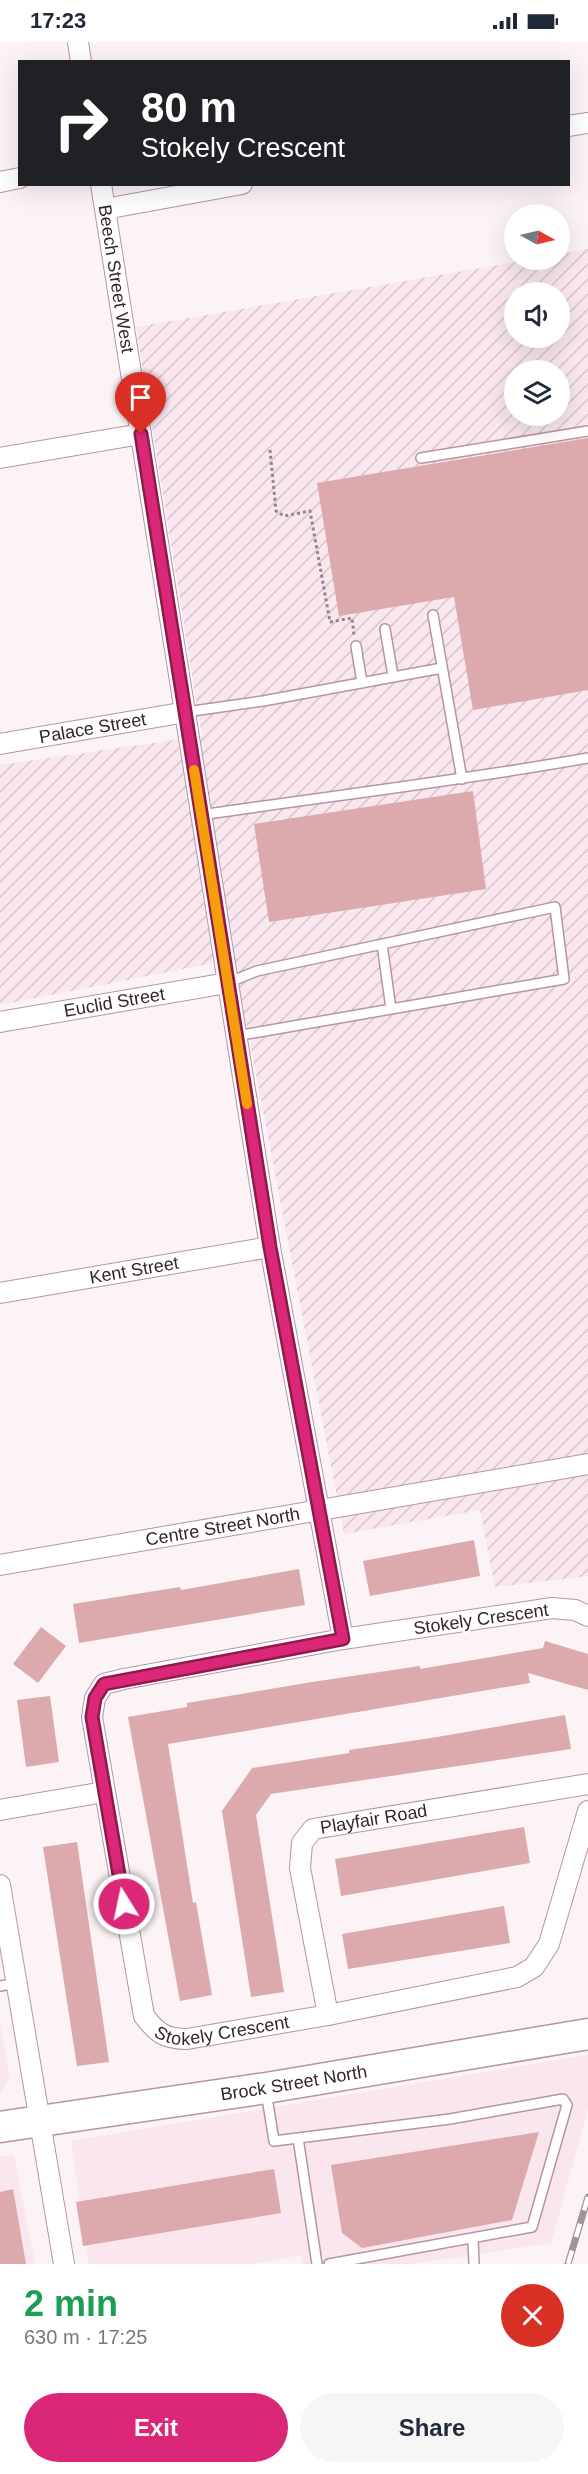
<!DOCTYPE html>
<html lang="en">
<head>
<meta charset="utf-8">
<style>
  body { margin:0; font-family:Helvetica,sans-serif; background:#f6f6f7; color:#1f2937; height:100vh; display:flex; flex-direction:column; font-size:22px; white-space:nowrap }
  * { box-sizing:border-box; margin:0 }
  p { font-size:20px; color:#747a83 }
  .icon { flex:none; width:33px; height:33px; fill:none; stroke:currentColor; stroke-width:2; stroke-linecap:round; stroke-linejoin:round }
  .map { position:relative; height:2222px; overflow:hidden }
  .sheet { display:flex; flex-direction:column; background:#fff; flex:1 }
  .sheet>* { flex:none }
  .banner { position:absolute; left:18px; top:18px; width:552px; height:126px; border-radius:0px; box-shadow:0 6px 24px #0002; background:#202124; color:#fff; overflow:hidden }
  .needle { width:39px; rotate:98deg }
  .fabs { position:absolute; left:504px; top:162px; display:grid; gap:12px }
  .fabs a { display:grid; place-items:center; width:66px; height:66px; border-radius:50%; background:#fff; box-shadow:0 6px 24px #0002; font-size:30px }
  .pin { position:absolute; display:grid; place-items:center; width:51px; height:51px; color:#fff; margin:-62px -26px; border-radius:50% 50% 50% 0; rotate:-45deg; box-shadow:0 0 6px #0007 }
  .pin .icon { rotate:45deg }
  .me { position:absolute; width:66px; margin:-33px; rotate:350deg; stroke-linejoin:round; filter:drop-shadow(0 0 4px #0008) }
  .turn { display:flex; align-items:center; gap:21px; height:126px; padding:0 24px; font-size:27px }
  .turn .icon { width:78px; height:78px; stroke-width:2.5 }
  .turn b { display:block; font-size:42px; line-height:51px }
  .round { display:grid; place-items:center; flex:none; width:63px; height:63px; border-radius:32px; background:#f6f6f7 }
  .summary { display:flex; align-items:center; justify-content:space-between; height:102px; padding:0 24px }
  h1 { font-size:36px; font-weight:700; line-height:45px; color:#1e9e55 }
  .action { display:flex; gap:12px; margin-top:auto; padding:12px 24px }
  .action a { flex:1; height:69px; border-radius:36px; background:#db2777; color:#fff; font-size:24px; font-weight:700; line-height:69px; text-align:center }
  .action a+a { background:#f6f6f7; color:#1f2937 }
  .status { display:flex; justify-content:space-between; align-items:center; height:42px; padding:0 30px; background:#fff; direction:ltr }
  .status svg { height:16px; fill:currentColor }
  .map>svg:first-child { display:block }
  .built { fill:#f9e6ee }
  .industrial { fill:url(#industrial-furrows); fill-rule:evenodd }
  .building { fill:#dca9ad }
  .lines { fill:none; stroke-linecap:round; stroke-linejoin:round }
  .lane-casing { stroke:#b894a3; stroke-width:12 }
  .street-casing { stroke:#b894a3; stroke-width:22 }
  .primary-casing { stroke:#b894a3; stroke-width:33 }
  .path { stroke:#91868a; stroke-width:3; stroke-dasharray:3 3; stroke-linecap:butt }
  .lane { stroke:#fff; stroke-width:9 }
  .street { stroke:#fff; stroke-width:20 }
  .primary { stroke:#fff; stroke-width:30 }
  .rail-casing { stroke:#9f9599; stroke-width:7 }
  .rail { stroke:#fff; stroke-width:4.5; stroke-dasharray:14; stroke-linecap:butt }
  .route-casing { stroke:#8e194d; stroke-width:15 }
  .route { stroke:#db2777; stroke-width:10 }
  .slow { stroke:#f59e0b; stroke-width:10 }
  .labels { text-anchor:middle; stroke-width:5; stroke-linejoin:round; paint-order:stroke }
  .street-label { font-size:18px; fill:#33252b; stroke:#fff }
</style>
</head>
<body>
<div class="status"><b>17:23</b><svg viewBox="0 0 49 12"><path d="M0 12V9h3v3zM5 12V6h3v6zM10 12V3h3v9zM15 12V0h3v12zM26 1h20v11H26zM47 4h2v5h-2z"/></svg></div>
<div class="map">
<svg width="588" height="2222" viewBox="0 0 588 2222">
  <defs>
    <pattern id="industrial-furrows" width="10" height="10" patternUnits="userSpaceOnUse" patternTransform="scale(1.5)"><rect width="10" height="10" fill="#f9e6ee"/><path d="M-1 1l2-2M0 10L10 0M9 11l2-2" fill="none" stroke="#d6c5cc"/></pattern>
  </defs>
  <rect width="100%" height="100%" fill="#fbf3f6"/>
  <path class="built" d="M0,1982L10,2036L0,2050Z
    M588,2013V2067L551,2201L411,2222H303L301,2213L250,2222H89L71,2099Z
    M14,2113L35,2222H0V2115Z"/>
  <path class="industrial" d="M588,207V1534L495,1545L480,1468L344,1492L234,917L0,963V723L202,694L136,285L528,218H560V212ZM514,250H560V296H514ZM514,328H560V374H514Z"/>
  <path class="building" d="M588,396V648L473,668L454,555L339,574L317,441Z
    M473,749L486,847L269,880L254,782Z
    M474,1498L480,1534L370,1554L363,1519Z
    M299,1527L305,1563L79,1601L73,1562L180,1545L181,1548Z
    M41,1585L66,1604L38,1641L13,1622Z
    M545,1599L588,1612V1648L528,1631L530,1641L168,1702L193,1861L196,1860L212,1953L180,1959L128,1675L187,1665V1661L312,1640L420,1624V1627L543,1606Z
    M50,1654L59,1720L26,1725L17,1658Z
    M565,1673L571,1707L271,1752L256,1773L284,1950L251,1955L222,1769L252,1726L349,1711V1708L431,1696Z
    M524,1785L530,1821L341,1854L335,1817Z
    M77,1800L109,2020L77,2024L43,1805Z
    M504,1864L510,1901L348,1927L342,1892Z
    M539,2090L512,2178L362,2206L342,2191L331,2123Z
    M274,2127L281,2171L83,2204L76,2160Z
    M13,2147L26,2222H0V2150Z"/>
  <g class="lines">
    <g class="lane-casing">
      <path id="lane" d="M421,416L588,389
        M433,573L462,737
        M385,587L393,634
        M356,604L362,641
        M186,670L263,659L442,626
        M201,773C330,754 459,739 588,716
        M382,902L391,967
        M227,941L257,929L555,865L564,937L236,994
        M0,1944L16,1941
        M266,2049L274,2099L450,2077L563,2057L567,2063L532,2185L329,2222
        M298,2096L317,2222
        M473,2197L474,2222"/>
    </g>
    <g class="street-casing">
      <g id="street">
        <path d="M78,0L81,20"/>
        <path d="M568,84L588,81"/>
        <path d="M0,140L20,136"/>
        <path id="s1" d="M101,142L270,1205L343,1597"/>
        <path d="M105,167L242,142"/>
        <path d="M0,416L141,392"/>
        <path id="s2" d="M0,702L186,670"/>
        <path id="s3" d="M0,980L227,941"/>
        <path id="s4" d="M0,1251L270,1205"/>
        <path id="s5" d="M0,1523L588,1422"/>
        <path id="s6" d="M588,1574L575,1568L552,1566L343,1597L124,1637L104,1642L95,1656L92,1675L144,1974C157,1991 165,1997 187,1997L328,1973L517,1935L534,1925L549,1902L588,1769"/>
        <path d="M0,1768L104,1750"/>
        <path d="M0,1843L64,2222"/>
        <path id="s7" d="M328,1973L300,1826L302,1801L313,1787L588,1742"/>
      </g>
    </g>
    <g class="primary-casing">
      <g id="primary">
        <path id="s8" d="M0,2085L266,2046L588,1992"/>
      </g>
    </g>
    <path class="path" d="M270,408L276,469L284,474L310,469L330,580L352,576L354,593"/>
    <use href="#lane" class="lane"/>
    <use href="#street" class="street"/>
    <use href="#primary" class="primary"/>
    <g class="rail-casing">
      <path id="rail" d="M568,2222L588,2155"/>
    </g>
    <use href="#rail" class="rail"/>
  </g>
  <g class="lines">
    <g class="route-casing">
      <path id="route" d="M124,1862L92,1675L95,1656L104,1642L343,1597L270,1205L141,392"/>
    </g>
    <use href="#route" class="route"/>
    <path class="slow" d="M194,728L247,1062"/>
  </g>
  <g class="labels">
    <g class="street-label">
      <text dy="6" stroke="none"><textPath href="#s1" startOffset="96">Beech Street West</textPath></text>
      <text dy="6" stroke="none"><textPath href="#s2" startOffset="94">Palace Street</textPath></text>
      <text dy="6" stroke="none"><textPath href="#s3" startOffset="116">Euclid Street</textPath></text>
      <text dy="6" stroke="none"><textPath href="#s4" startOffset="136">Kent Street</textPath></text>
      <text dy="6" stroke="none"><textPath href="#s5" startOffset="226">Centre Street North</textPath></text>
      <text transform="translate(481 1577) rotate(-8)" y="6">Stokely Crescent</text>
      <text dy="6" stroke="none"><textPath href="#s7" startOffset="254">Playfair Road</textPath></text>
      <text dy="6" stroke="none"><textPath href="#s6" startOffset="918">Stokely Crescent</textPath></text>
      <text dy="6" stroke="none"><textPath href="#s8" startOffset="297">Brock Street North</textPath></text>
    </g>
  </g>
</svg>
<div class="fabs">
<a><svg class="needle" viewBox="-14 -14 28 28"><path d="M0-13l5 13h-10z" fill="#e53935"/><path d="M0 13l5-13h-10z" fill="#747a83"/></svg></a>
<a><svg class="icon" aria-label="sound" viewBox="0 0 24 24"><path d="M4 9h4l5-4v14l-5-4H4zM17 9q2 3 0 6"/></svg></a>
<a><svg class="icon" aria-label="layers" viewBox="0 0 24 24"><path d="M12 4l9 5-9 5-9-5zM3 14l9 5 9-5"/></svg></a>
</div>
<div class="pin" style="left:141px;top:392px;background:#d93025"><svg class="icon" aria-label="arrive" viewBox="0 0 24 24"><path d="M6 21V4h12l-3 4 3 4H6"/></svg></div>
<svg class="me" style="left:124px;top:1862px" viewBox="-20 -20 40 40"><circle r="17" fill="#db2777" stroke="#fff" stroke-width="3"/><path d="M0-11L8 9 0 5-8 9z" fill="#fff"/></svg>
<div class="banner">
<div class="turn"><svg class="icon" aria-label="right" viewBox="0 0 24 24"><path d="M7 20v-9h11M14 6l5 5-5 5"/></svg><div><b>80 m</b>Stokely Crescent</div></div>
</div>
</div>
<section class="sheet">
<div class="summary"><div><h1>2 min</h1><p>630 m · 17:25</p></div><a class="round" style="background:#d93025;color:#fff"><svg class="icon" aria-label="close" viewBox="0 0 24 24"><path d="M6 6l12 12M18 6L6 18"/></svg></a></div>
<div class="action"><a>Exit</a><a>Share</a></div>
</section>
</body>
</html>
